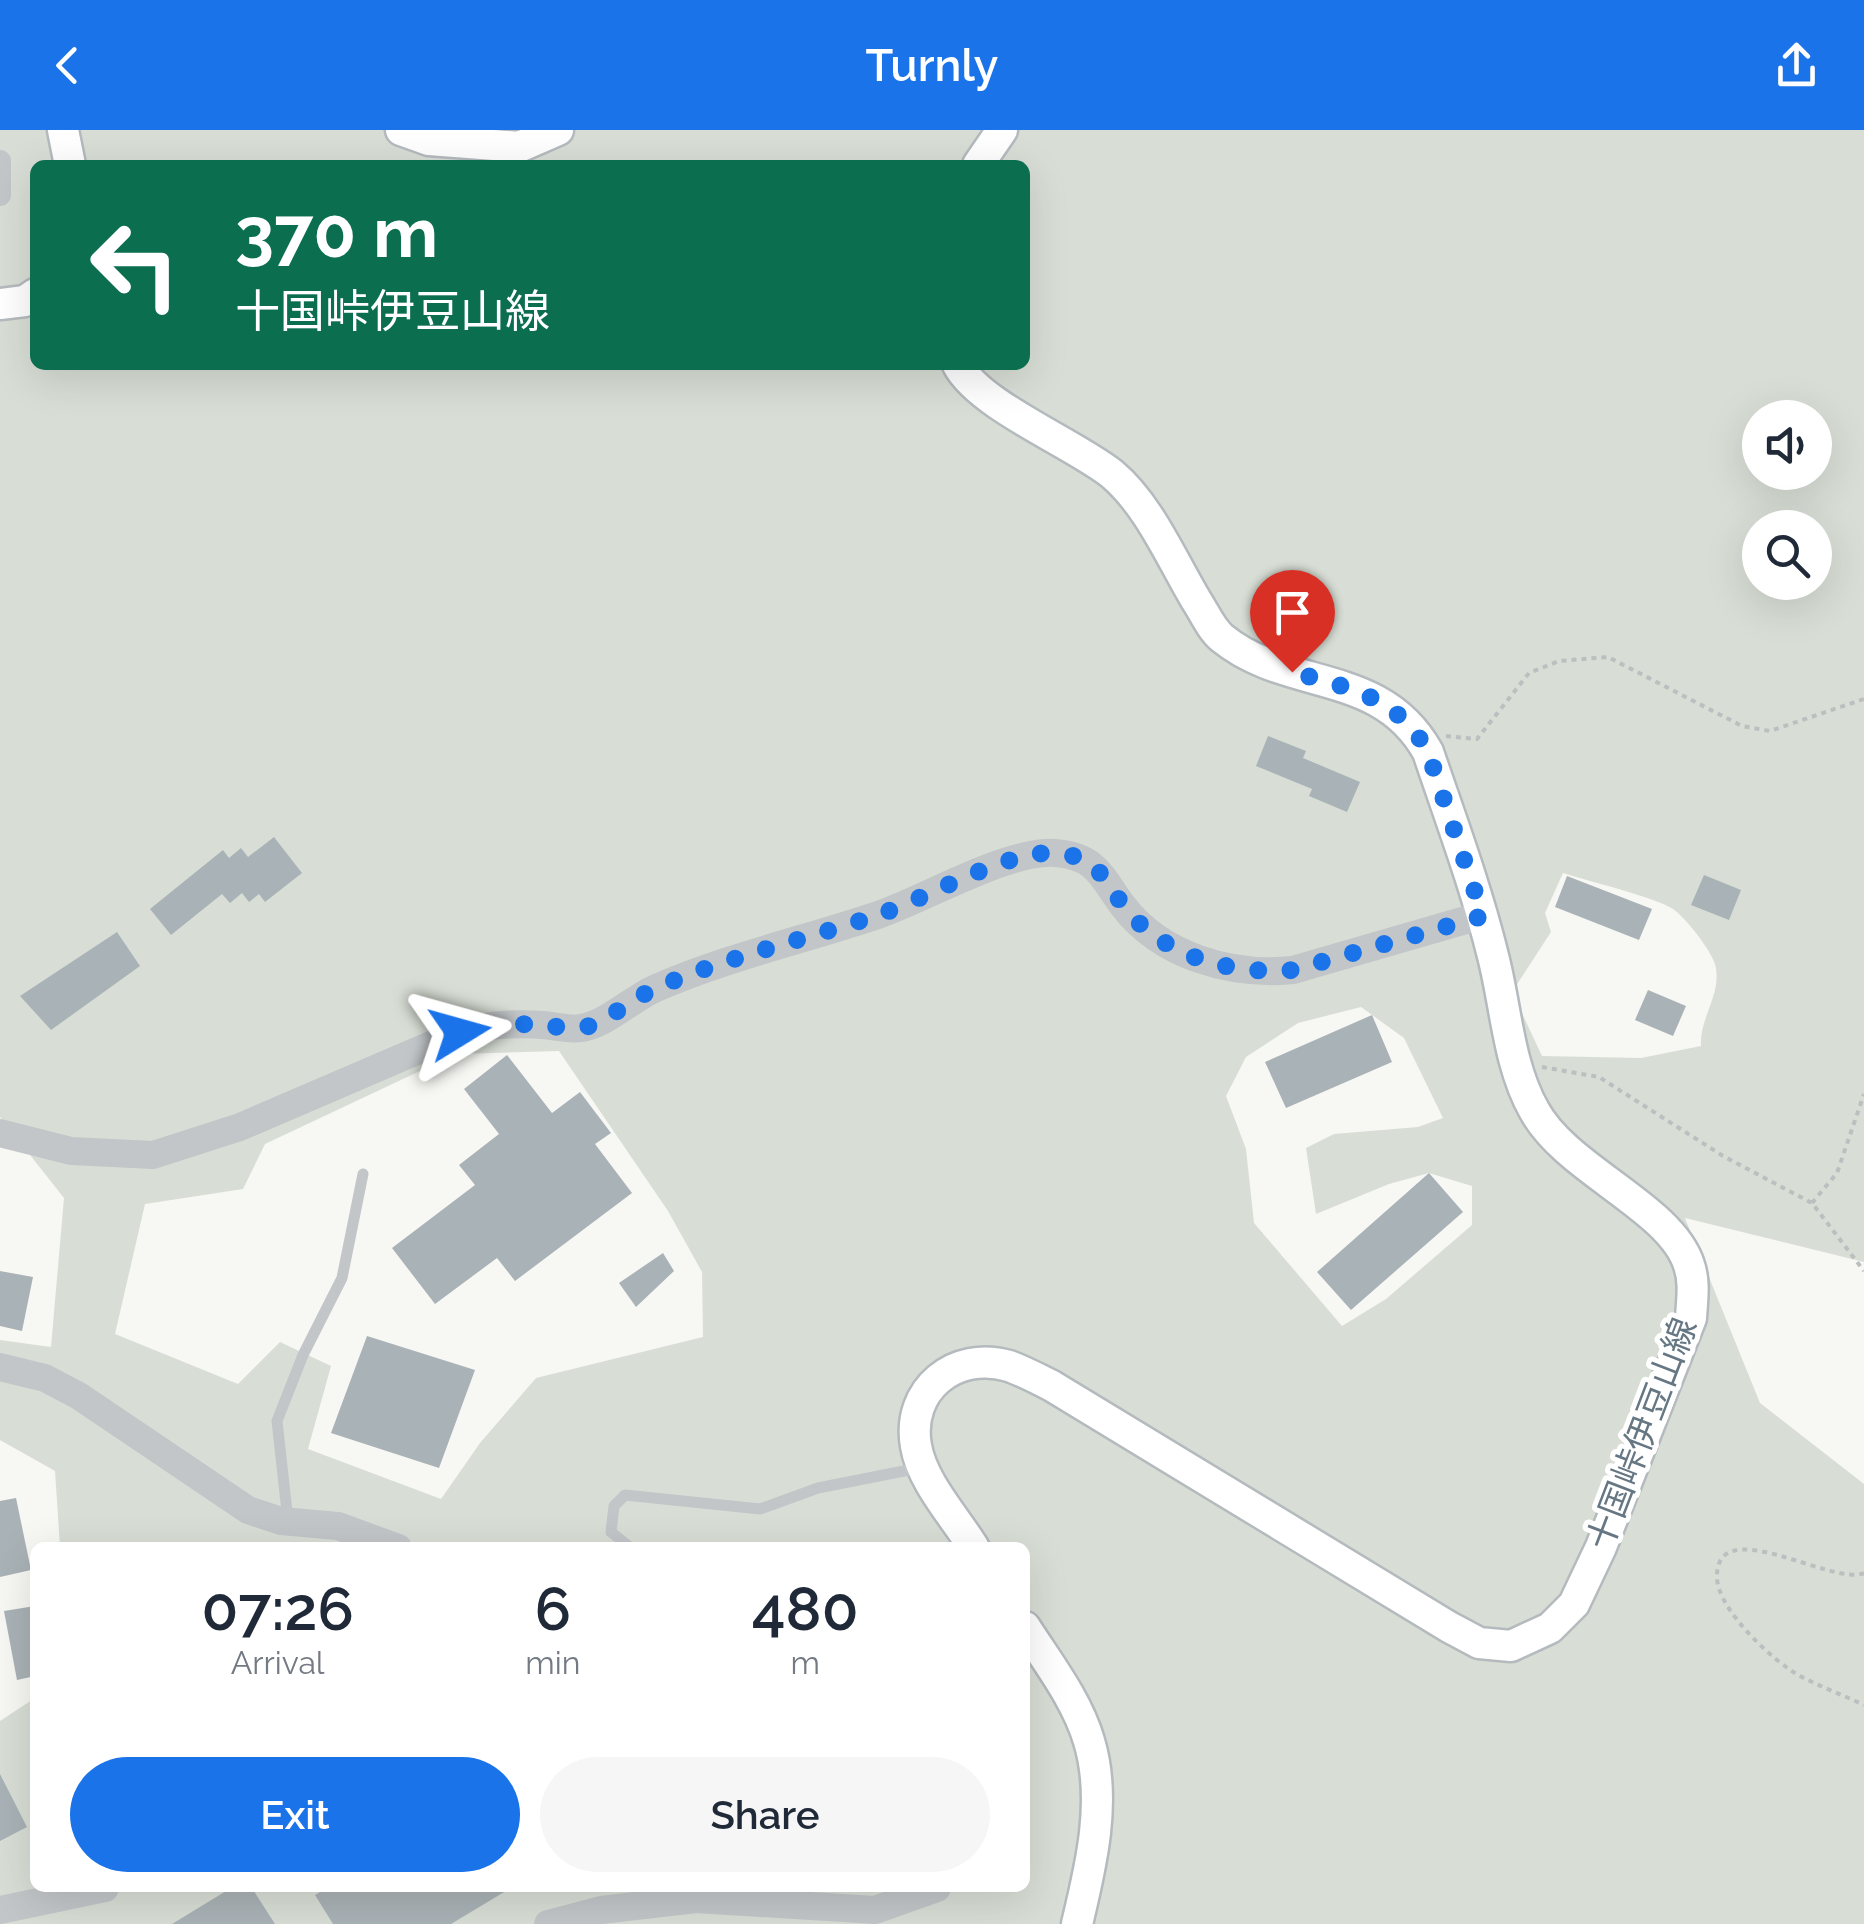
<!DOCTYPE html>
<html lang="en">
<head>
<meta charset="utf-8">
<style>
  body { margin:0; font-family:Raleway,"Noto Sans JP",sans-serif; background:#f6f6f7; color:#1f2937; height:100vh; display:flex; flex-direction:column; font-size:38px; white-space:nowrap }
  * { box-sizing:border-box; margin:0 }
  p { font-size:32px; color:#747a83 }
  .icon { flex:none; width:55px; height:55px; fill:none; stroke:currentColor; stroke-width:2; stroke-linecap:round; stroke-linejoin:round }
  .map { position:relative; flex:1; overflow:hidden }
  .drawer { position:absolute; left:30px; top:1412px; width:1000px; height:350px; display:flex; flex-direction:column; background:#fff; border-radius:15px; box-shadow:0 10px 40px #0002 }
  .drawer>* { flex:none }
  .hud { position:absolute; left:30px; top:30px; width:1000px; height:210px; border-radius:15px; box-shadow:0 10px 40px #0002; background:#0b6e4f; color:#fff; overflow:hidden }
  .controls { position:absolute; left:1742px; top:270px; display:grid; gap:20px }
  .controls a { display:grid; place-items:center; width:90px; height:90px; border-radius:50%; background:#fff; box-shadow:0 10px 40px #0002; font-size:50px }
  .pin { position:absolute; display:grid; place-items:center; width:85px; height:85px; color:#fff; margin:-102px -42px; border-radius:50% 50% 50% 0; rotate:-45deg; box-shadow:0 0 10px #0007 }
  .pin .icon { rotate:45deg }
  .me { position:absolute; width:110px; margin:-55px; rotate:82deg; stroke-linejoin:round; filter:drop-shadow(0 0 8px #0008) }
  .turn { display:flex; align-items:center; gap:35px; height:210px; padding:0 40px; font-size:45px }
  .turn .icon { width:130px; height:130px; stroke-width:2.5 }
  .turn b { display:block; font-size:70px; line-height:85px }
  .eta { display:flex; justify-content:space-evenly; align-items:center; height:170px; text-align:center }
  .eta b { font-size:60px; font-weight:600; line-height:70px }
  .cta { display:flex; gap:20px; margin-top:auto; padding:20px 40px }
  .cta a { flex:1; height:115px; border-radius:60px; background:#1a73e8; color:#fff; font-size:40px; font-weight:600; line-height:115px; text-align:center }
  .cta a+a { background:#f6f6f7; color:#1f2937 }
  header { display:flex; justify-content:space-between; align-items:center; height:130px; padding:0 40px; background:#1a73e8; color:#fff; font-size:45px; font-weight:600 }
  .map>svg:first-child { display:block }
  .green { fill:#d8ded5; fill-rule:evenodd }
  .building { fill:#a9b2b6 }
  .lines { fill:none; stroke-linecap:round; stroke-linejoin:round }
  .secondary-casing { stroke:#b4babe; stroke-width:35 }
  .path { stroke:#bcbec0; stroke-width:4; stroke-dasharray:5 5; stroke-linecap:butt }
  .service { stroke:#c2c6c9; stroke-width:11 }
  .minor { stroke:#c2c6c9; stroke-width:22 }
  .tertiary { stroke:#c2c6c9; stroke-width:28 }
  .secondary { stroke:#fff; stroke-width:30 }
  .route { stroke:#1a73e8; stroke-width:18; stroke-dasharray:0 32.4 }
  .labels { text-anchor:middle; stroke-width:10; stroke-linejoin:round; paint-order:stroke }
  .street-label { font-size:35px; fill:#667784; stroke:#fff }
</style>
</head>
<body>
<header><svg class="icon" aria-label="back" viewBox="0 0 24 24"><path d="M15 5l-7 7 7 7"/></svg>Turnly<svg class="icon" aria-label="share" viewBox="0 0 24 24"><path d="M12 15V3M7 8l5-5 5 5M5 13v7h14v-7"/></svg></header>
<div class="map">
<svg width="1864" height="1794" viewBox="0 0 1864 1794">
  <rect width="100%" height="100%" fill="#f7f7f4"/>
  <path class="green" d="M0,0H1864V1132L1685,1088L1760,1273L1864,1354V1794H0V1591L35,1568V1758H1025V1418L60,1417L55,1341L0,1310V1210L51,1217L64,1068L0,987ZM35,35H1025V235H35ZM1760,288H1815V342H1760ZM1760,398H1815V452H1760ZM1563,743C1587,751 1655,767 1673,779C1686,788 1710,819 1715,834C1723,863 1699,888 1701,916L1641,928L1542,926L1512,862L1551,802L1545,783ZM1361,877L1404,908L1443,988L1418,997L1334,1004L1306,1018L1316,1084L1389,1054L1429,1043L1472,1056V1095L1386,1169L1342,1196L1254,1093L1246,1019L1226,966L1246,927L1298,893ZM559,921L668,1081L702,1142L703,1207L536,1248L480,1313L441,1369L308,1319L331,1236L280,1212L238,1254L115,1204L145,1074L243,1059L265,1014L456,924Z"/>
  <path class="building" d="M1268,606L1306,621L1303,628L1360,652L1347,682L1309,666L1312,659L1256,636Z
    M274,707L302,743L265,772L259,764L249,772L242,763L230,773L222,764L171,805L150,779L223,720L229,728L241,718L248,727Z
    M1704,745L1741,760L1729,790L1691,775Z
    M1567,746L1652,779L1639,810L1555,777Z
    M117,802L140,836L51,900L20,866Z
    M1648,860L1686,876L1673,906L1635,890Z
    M1372,885L1392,932L1286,978L1265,932Z
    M507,925L552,983L580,962L611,1003L595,1014L632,1063L515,1151L497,1128L435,1174L392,1118L475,1055L459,1035L499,1004L464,959Z
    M1429,1043L1463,1082L1351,1180L1317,1142Z
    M663,1123L674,1141L636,1177L619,1153Z
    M0,1141L33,1147L22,1201L0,1196Z
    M367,1206L475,1240L439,1338L331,1303Z
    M16,1368L31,1440L0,1447V1371Z
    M35,1476V1546L17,1550L4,1481Z
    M0,1644L27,1697L0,1711Z
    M231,1758H252L275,1794H172Z
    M327,1758H511L451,1794H333L315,1765Z"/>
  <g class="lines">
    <g class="secondary-casing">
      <path id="secondary" d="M63,0L70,35
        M401,0L429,10L519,17L558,0
        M978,35L1002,0
        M0,174L25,171L35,164
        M958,235C980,276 1073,313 1112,344C1149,375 1172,430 1196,470C1204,482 1211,499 1222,508C1288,562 1381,537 1428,622C1451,690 1476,757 1493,826C1506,876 1508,934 1534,980C1566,1040 1671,1077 1689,1135C1695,1152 1692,1170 1691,1188L1601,1417L1574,1474L1550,1498L1511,1516L1479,1513L1449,1497L1052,1256C1038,1249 1023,1241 1009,1236C955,1220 906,1260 916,1316C922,1352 955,1387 974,1418
        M1025,1497C1048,1533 1077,1570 1089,1611C1107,1670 1091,1736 1077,1794"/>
    </g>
    <path class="path" d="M1446,606L1477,609L1529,543L1559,531L1608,527L1742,596L1770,601L1864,569
      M1542,937L1599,947L1723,1026L1812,1073L1864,1141
      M1812,1073L1837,1043L1864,964
      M1864,1443C1833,1457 1715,1380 1717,1448C1718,1480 1774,1532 1800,1546C1821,1557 1843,1565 1864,1575"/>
    <path class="service" d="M288,1391L277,1291L303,1225L342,1148L363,1044
      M631,1418L611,1402L614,1376L625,1365L760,1379L818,1358L919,1338"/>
    <path class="minor" d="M0,31V65"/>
    <path class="tertiary" d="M0,1003L71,1021L153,1025L240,997L461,902C488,894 515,893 543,895C555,896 570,900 581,898C605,895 632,869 654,859C726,827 804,810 878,785C927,768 1007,720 1055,723C1097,726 1102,748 1123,776C1162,827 1232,846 1293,840L1483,785
      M0,1237L45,1248L79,1266L248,1380L281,1391L338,1396L398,1418
      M0,1780L105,1758
      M548,1794L601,1780L696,1769L875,1780L937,1758"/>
    <use href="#secondary" class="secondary"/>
  </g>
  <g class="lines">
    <path class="route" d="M460,902C488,894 515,893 543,895C555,896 570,900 581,898C602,895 634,868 654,859C726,827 804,810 878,785C927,768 1007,720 1055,723C1097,726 1102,747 1123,775C1162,827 1232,845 1293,840L1483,786L1428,622C1398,567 1348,557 1292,542"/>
  </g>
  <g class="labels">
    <g class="street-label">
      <text transform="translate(1642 1304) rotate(-69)" y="12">十国峠伊豆山線</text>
    </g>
  </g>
</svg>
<div class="controls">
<a><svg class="icon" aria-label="sound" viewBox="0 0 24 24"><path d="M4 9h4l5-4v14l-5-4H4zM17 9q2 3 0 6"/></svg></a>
<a><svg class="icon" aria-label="search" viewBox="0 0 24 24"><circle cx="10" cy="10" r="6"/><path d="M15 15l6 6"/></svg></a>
</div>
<div class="pin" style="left:1292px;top:542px;background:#d93025"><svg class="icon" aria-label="arrive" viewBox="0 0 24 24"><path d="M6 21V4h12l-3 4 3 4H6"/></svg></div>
<svg class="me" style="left:460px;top:902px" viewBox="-20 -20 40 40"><path d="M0-17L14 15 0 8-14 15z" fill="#1a73e8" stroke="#fff" stroke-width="4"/></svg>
<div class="hud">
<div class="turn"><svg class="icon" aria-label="left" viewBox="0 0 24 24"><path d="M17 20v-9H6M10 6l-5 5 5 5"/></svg><div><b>370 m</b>十国峠伊豆山線</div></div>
</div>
<section class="drawer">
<div class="eta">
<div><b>07:26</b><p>Arrival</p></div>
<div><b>6</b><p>min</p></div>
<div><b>480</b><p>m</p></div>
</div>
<div class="cta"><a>Exit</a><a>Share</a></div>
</section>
</div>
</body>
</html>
